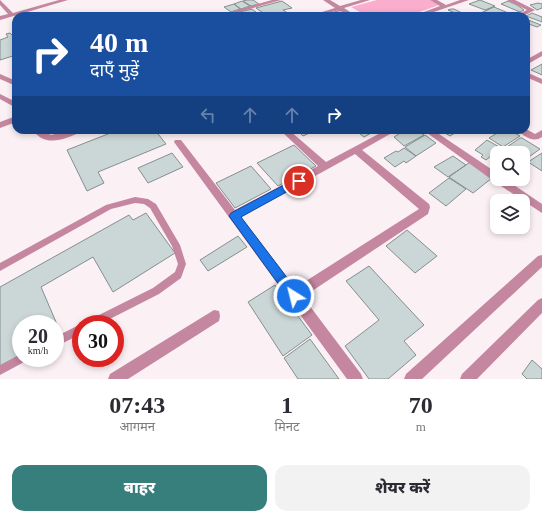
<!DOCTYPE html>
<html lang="hi">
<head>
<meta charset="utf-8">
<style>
  body { margin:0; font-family:"Times New Roman","Noto Sans Devanagari",serif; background:#f2f2f3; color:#2b2b33; height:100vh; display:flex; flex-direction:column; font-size:15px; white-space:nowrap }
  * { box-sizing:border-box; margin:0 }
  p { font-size:13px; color:#7c7c81 }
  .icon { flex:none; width:22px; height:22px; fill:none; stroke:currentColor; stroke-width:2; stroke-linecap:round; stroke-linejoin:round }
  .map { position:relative; height:379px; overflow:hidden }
  .details { display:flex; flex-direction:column; background:#fff; flex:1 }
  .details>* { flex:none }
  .top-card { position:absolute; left:12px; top:12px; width:518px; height:122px; border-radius:12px; box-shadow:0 2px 6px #0003; background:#1a4fa0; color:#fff; overflow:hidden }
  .buttons { position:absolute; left:490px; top:146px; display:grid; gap:8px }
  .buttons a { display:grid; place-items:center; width:40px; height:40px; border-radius:8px; background:#fff; box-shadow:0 2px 6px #0003; font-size:20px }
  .speed { position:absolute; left:12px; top:315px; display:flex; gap:8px; font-size:20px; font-weight:700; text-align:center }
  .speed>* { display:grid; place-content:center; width:52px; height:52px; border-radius:50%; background:#fff; box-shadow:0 2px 6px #0003; line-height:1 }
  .speed small { font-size:10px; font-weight:400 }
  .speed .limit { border:6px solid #d22; background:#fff; color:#111 }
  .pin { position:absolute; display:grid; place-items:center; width:34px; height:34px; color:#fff; margin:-17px; border:2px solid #fff; border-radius:50%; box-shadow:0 1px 4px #0007 }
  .me { position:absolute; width:44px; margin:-22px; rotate:324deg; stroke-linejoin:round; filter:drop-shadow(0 0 3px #0008) }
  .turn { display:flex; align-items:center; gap:14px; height:84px; padding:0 12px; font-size:18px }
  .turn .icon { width:52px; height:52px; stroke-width:2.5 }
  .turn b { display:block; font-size:28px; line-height:34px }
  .lanes { display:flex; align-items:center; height:38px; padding:0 12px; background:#0003; justify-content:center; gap:20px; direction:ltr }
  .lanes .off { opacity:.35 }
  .eta { display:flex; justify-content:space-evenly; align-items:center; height:68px; text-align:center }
  .eta b { font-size:24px; font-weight:800; line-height:28px }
  .action { display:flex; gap:8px; margin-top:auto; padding:8px 12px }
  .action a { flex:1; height:46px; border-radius:12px; background:#367f7d; color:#fff; font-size:16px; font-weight:800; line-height:46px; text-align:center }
  .action a+a { background:#f2f2f3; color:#2b2b33 }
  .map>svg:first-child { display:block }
  .green { fill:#faadcd }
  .building { fill:#cbd7d6; stroke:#848f8e }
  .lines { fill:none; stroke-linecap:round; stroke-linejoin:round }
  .lane { fill:#c586a0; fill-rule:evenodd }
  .street { fill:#c586a0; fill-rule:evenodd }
  .route { fill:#1a73e8; stroke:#114b97 }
</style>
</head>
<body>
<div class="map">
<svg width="542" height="379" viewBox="0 0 542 379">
  <rect width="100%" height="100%" fill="#fbf0f4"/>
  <path class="green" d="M377,0H430L439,5L408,16H367L351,7Z"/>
  <path class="building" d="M247,0H253L259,4L251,6L243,1Z
    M480,0L495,6L485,10L469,4Z
    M242,1L250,6L241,9L234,4Z
    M282,1L292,8L283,10L292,16H277L273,13L266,15L256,8Z
    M508,1L517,5L524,10L520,12L501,4Z
    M538,3L542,4V8L537,10L530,5Z
    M234,4L240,9L231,12L224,7Z
    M494,7L513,15L474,16Z
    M252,9L261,16H239L235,13Z
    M451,9H454L464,14L460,15L448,10Z
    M341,10L346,14L339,16H322Z
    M532,13L542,17V22L526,16Z
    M526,19L541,25L537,27L526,23Z
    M10,33L13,36H16V55L0,60V40L8,37L6,34Z
    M542,64V75L531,70Z
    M118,130H155L166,144L98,172L104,183L87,191L67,150Z
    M297,130H316L303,136Z
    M355,130H377L364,137Z
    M405,130H417L424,135L404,146L394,137Z
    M440,130H460L450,136Z
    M502,130H509L520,136L503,147L489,138Z
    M425,135L436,143L416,156L405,147Z
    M520,138H522L540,149L523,161V153H514L508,149L506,150L504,149Z
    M487,140L501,148L486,160L481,157L483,155L475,150Z
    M294,145L316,166L278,186L257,163Z
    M404,148L416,156L406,163L404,161L395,167L384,158L396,151L398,152Z
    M172,153L183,167L148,183L138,168Z
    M542,153V171L528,162Z
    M453,156L466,165L448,177L434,167Z
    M470,162L492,178L473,193L449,177Z
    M251,166L271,189L235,208L216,183Z
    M449,178L466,189L446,206L429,193Z
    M146,213L175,253L113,292L93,257L41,287L59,329L55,332V324H21V354L0,367V287L129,215L133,220Z
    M407,230L437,256L415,273L386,246Z
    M238,236L247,247L208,271L200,260Z
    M369,266L424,325L404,341L416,355L388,379H369L345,346L379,320L346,281Z
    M275,285L312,335L283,356L248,302Z
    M310,339L339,379H298L284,358Z
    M532,360L542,369V379H527L522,374Z"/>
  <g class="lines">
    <path class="lane" d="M135,197L148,199L156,204L180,245L186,264L182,275L181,278L159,294L100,324H85L87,321L153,288L175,272L178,264L172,246L150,208L144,204L135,203L111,209L0,271V263L106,205Z
      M81,324V334L55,347V337Z
      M21,354V358H28L26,361L0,375V365Z"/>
    <path class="street" d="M0,0L13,13L59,0H68L0,20V16L8,14L0,5Z
      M272,0H281L225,16H215Z
      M323,0H330L340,6L361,0H370L344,8L356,16H349L339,10L318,16H309L335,8Z
      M430,0H437L446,5L460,0H469L422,16H413L440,6Z
      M507,0H515L535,10L523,16H515L527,10Z
      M542,51V56L526,65V60Z
      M526,72L542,79V84L526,77Z
      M0,74L16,81V86L0,79Z
      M0,94L16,102V108L0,99Z
      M16,116V122L0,128V122Z
      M526,129L535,134L542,130V137C534,143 524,137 518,130H526Z
      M33,130H42L51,135L70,130H82L81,132C65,139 45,148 33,130Z
      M280,130H289L326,162L386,130H397L362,150L429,204L430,207L428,214L303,297L361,374L363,379H347L174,142L175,140H181L235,210L318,166ZM355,154L419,209L295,288L241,217Z
      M423,130H433L497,173V179H505L542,204V213L495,182Z
      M542,255V267L422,379H404L406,374L538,256Z
      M542,298V313L477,379H460L462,374L538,300Z
      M214,310L219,311L220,316L219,321L128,379H108L110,374Z"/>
  </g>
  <path class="route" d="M299,177L304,181L303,183L241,217L298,292L299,296L298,300L294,301L290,300L229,216L231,213Z"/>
</svg>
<div class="buttons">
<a><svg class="icon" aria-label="search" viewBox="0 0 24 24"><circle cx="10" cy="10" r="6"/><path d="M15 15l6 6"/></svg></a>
<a><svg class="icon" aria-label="layers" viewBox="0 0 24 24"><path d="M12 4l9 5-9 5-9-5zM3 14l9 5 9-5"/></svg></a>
</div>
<div class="speed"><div>20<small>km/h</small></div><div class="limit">30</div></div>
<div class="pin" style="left:299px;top:181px;background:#d93025"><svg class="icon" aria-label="arrive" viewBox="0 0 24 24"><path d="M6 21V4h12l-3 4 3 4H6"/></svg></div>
<svg class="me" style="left:294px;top:296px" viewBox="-20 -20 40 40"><circle r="17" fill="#1a73e8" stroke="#fff" stroke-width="3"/><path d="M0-11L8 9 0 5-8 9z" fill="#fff"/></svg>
<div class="top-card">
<div class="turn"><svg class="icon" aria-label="right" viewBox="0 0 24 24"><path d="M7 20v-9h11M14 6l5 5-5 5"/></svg><div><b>40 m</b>दाएँ मुड़ें</div></div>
<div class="lanes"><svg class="icon off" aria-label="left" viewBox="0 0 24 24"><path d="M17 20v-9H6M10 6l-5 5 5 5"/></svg><svg class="icon off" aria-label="ahead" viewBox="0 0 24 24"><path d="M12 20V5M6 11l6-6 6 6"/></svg><svg class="icon off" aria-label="ahead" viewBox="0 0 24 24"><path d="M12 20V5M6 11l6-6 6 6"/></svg><svg class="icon" aria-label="right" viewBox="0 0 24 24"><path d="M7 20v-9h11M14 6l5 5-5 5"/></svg></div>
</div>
</div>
<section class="details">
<div class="eta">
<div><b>07:43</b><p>आगमन</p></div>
<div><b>1</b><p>मिनट</p></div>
<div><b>70</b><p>m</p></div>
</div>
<div class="action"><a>बाहर</a><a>शेयर करें</a></div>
</section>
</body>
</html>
